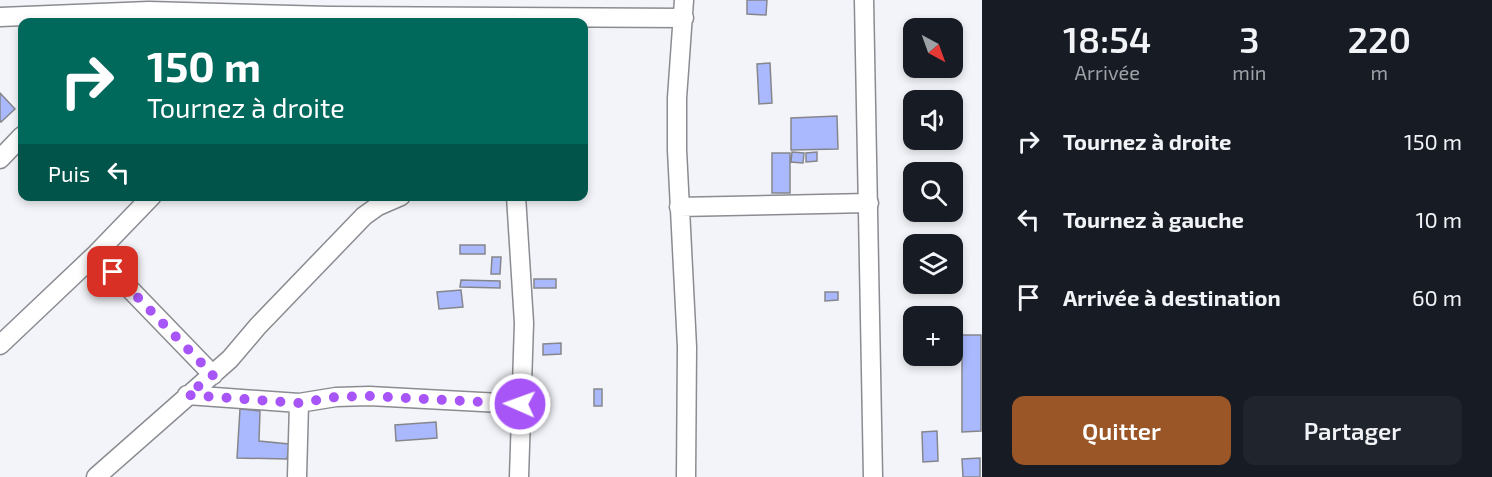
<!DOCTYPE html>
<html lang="fr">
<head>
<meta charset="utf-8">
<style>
  body { margin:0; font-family:"Exo 2",sans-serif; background:#20242c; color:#f1f3f6; height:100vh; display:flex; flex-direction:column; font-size:22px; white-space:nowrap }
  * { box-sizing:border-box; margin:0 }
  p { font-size:20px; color:#9ea1a6 }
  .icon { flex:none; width:33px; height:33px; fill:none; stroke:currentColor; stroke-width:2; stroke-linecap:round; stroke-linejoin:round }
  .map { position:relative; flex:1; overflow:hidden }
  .details { display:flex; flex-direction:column; background:#171b24; width:510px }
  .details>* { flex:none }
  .guide { position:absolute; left:18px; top:18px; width:570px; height:183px; border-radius:12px; box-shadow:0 3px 9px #0003; background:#00695c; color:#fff; overflow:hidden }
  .needle { width:39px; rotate:139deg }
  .fabs { position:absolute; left:903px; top:18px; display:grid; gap:12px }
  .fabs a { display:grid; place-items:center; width:60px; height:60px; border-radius:12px; background:#171b24; box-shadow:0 3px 9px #0003; font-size:30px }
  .pin { position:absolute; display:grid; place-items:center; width:51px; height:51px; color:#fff; margin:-26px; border-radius:12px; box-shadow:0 3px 9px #0006 }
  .me { position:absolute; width:66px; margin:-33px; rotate:272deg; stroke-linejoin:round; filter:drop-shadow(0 0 4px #0008) }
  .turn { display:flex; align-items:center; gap:21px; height:126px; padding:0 30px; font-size:27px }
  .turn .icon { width:78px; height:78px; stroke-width:2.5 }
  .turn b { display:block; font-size:42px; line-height:51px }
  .then { display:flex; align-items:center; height:57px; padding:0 30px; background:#0003; gap:12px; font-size:22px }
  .eta { display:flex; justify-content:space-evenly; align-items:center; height:102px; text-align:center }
  .eta b { font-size:36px; font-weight:600; line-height:42px }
  .button { display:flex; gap:12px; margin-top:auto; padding:12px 30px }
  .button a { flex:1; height:69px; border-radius:12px; background:#9a5627; color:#fff; font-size:24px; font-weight:600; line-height:69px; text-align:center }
  .button a+a { background:#20242c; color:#f1f3f6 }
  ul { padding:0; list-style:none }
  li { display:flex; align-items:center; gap:18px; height:78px; padding:0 30px }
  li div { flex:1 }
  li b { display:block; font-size:22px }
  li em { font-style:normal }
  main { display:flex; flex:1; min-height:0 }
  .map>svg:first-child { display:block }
  .building { fill:#aab8fd; stroke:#85868b; stroke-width:1.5 }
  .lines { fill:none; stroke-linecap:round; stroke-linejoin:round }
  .minor-casing { stroke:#8a8c91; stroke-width:21 }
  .minor { stroke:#fff; stroke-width:18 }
  .route { stroke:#a855f7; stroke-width:10; stroke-dasharray:0 18 }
</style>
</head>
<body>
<main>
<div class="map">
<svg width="982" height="477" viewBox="0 0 982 477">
  <rect width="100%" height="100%" fill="#f3f4f9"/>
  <path class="building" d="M747,0H767L766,15L747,14Z
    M770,63L772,103L759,104L757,64Z
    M0,93L15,109L1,122L0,120Z
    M837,116L838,149L791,150V118Z
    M792,152L804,153L803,163L791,162Z
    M817,152V161L806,162V153Z
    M772,153H790V193H772Z
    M460,245H485V254H460Z
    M492,257H501L500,274H491Z
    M534,279H556V288H534Z
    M461,280L500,281V288L460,287Z
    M461,290L463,307L439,309L437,292Z
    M825,292H838V300L825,301Z
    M962,335H981V431L962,432Z
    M561,343V354L543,355V344Z
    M594,389H602V406H594Z
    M240,409L260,411L259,441L289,444L287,459L237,458Z
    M436,422L437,438L396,441L395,425Z
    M937,431L938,461L923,462L922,432Z
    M980,458V477H963L962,459Z"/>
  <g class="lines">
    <g class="minor-casing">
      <path id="minor" d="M684,0L677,98V150L687,347L686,477
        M864,0L873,477
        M0,17L149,11L330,16L684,18
        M0,159L22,136
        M516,196L524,323L519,477
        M679,207L869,203
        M96,254L213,375
        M0,345L96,254L152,196
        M187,395L299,403L336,397L369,396L520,404
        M96,477L230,359L258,326L364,216L378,206L401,196
        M297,477L299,403"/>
    </g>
    <use href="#minor" class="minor"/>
  </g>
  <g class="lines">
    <path class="route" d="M113,272L213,375L187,395L299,403L336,397L369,396L520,404"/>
  </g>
</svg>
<div class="fabs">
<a><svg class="needle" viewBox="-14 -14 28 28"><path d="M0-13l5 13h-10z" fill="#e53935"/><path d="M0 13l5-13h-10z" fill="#9ea1a6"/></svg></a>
<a><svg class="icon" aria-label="sound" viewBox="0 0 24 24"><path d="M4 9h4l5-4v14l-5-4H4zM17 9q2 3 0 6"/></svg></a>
<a><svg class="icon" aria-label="search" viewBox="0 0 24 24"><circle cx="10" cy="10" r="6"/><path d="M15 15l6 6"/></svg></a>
<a><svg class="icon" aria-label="layers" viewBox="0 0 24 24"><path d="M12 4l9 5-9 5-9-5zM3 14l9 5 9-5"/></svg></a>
<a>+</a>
</div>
<div class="pin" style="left:113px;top:272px;background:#d93025"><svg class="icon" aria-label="arrive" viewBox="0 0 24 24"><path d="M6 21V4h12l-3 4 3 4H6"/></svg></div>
<svg class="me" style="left:520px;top:404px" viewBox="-20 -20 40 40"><circle r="17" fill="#a855f7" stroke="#fff" stroke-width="3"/><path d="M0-11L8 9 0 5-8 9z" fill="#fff"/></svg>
<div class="guide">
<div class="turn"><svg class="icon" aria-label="right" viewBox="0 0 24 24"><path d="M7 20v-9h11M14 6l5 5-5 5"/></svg><div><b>150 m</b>Tournez à droite</div></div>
<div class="then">Puis<svg class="icon" aria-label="left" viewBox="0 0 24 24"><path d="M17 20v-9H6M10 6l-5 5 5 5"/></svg></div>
</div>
</div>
<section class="details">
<div class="eta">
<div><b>18:54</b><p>Arrivée</p></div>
<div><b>3</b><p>min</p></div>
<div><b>220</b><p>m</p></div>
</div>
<ul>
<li><svg class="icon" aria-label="right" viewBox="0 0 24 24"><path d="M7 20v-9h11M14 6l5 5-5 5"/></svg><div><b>Tournez à droite</b></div><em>150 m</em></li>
<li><svg class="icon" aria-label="left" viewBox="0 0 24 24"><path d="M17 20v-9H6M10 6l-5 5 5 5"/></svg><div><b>Tournez à gauche</b></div><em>10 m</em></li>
<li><svg class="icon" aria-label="arrive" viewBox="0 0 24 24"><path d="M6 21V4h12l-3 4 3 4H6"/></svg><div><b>Arrivée à destination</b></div><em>60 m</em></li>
</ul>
<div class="button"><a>Quitter</a><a>Partager</a></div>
</section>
</main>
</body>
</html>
